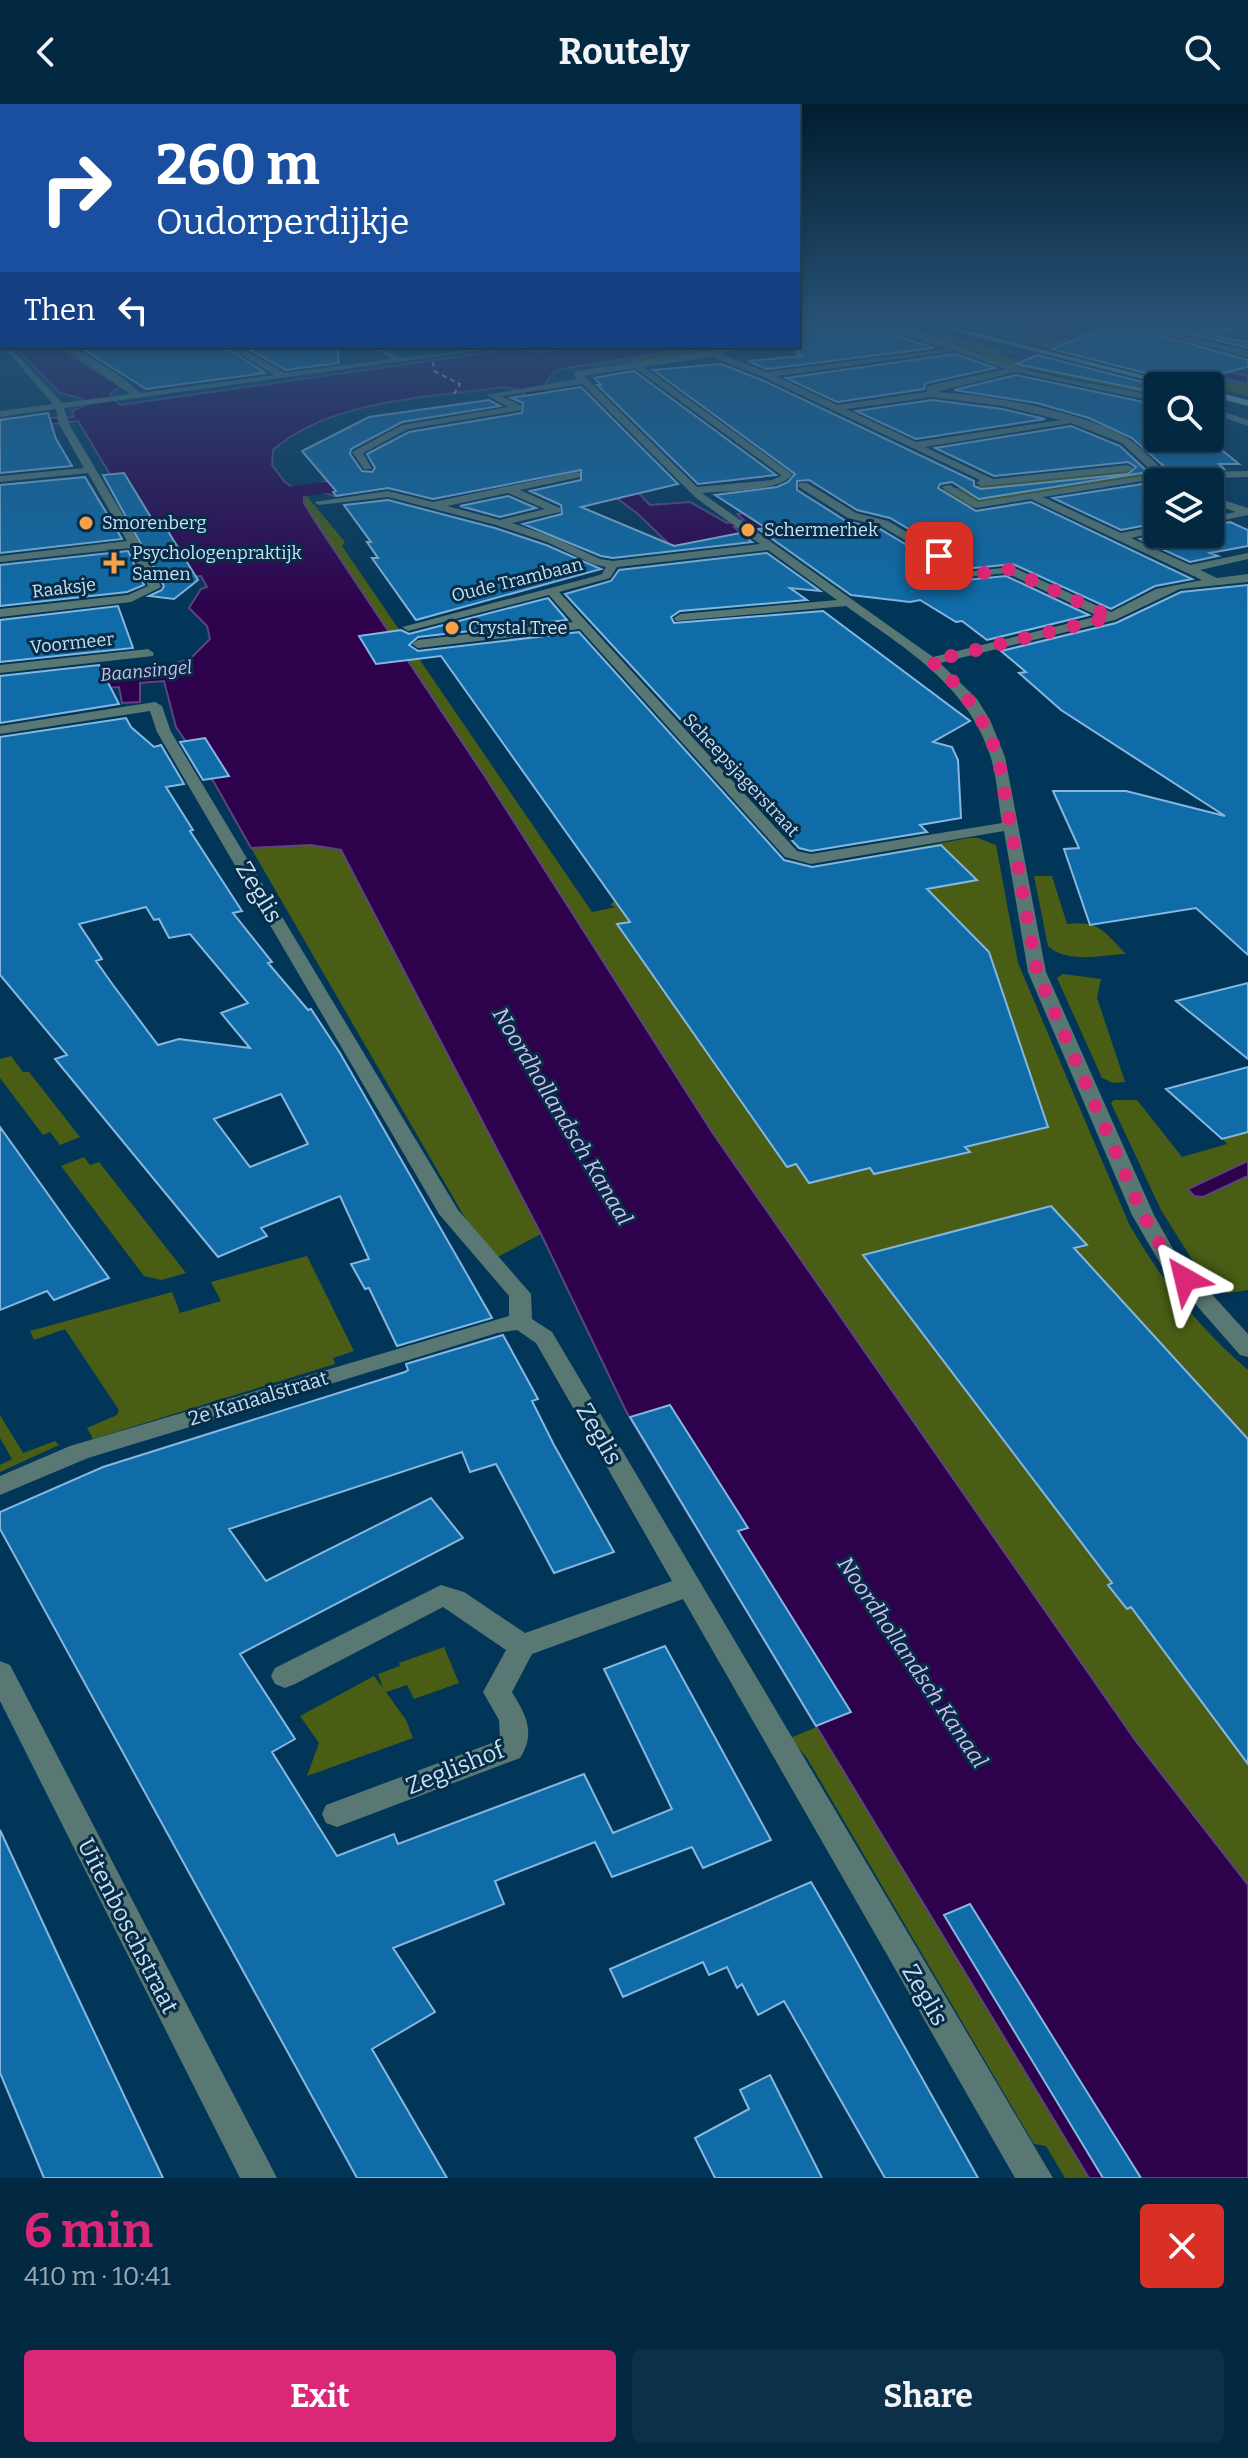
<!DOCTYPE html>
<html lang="en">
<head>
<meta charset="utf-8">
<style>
  body { margin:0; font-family:Bitter,serif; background:#0c3049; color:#f1f3f6; height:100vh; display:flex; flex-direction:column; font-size:30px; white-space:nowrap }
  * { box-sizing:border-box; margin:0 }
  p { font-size:26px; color:#96a6b2 }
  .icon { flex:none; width:44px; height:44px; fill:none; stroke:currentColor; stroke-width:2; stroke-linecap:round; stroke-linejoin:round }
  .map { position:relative; height:2074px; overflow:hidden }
  .sheet { display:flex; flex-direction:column; background:#022842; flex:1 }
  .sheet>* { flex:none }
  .top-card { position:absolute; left:0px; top:0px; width:800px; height:244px; box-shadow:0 4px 12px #0003,0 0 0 2px #23445b; background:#1a4fa0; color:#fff; overflow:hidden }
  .tools { position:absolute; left:1144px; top:268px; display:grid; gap:16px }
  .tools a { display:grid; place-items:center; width:80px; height:80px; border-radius:8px; background:#022842; box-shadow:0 4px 12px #0003,0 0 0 2px #23445b; font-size:40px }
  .pin { position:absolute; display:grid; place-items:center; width:68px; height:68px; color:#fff; margin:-34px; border-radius:16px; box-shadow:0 4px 12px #0006 }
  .me { position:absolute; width:88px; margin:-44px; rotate:323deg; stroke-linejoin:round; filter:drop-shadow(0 0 6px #0008) }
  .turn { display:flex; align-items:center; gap:28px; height:168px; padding:0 24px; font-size:36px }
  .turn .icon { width:104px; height:104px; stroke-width:2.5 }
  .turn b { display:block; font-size:56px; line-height:68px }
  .then { display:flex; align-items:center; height:76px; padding:0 24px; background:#0003; gap:16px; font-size:30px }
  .round { display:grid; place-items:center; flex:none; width:84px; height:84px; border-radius:8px; background:#0c3049 }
  .headline { display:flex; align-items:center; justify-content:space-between; height:136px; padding:0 24px }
  h1 { font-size:48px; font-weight:700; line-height:60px; color:#db2777 }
  .action { display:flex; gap:16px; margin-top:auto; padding:16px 24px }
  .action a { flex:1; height:92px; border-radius:8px; background:#db2777; color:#fff; font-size:32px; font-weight:700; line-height:92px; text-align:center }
  .action a+a { background:#0c3049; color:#f1f3f6 }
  header { display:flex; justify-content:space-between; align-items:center; height:104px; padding:0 24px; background:#022842; font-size:36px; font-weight:700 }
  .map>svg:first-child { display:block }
  .green { fill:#495e14 }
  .water { fill:#2e014d; stroke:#5c447f; stroke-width:2 }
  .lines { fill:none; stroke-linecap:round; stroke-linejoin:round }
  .canal { fill:#2e014d; fill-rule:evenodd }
  .ferry { stroke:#d3bdf0; stroke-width:2; stroke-dasharray:5 4; stroke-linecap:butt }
  .building { fill:#0f6ca8; stroke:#86b7e0; stroke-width:2; fill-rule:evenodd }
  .minor { fill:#597873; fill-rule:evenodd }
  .major { fill:#7bbbb2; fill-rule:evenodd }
  .route { stroke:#db2777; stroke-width:14; stroke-dasharray:0 25.2 }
  .poi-dot { fill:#f6a247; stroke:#062c46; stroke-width:3 }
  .labels { text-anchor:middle; stroke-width:6; stroke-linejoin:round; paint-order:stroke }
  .far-poi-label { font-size:18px; fill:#c7e0f5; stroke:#062c46; text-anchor:start }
  .far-street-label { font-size:18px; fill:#c7e0f5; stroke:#062c46 }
  .far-water-label { font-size:18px; font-style:italic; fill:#d3bdf0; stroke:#062c46 }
  .street-label { font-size:20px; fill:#c7e0f5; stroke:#062c46 }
  .water-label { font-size:22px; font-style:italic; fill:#d3bdf0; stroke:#062c46 }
  .near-street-label { font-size:24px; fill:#c7e0f5; stroke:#062c46 }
</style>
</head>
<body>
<header><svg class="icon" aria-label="back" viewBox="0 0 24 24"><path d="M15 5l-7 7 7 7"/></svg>Routely<svg class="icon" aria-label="search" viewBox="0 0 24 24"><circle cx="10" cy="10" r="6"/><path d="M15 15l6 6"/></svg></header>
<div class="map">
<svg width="1248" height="2074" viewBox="0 0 1248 2074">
  <rect width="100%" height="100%" fill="#023658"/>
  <path class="green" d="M875,218H891L1158,283V285L1000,246L995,248L1038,263L1158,288V292L1003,260L956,239H940L948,237Z
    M957,218H1037L1032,221L1034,227L1042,230L1248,280V292L996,231Z
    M701,242H721L650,256L560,265Z
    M1136,365L1145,372L977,401L943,413L884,392Z
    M306,391L345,438L342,442L592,808L616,803L610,801L615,796L798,760L811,761L807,764L969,734H978L996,741L1018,859L1129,1120C1161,1176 1200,1225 1248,1266V1781L1135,1636L712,1028L486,674L315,417L305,399Z
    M311,741L341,746L541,1130L490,1157L251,744Z
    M1034,772H1052L1067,820C1100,816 1104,828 1126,850C1101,851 1067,860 1048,842Z
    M1063,870L1101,875L1097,894L1125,978L1113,979L1102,974L1057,874Z
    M11,952L23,968H29L80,1033L60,1041L50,1028L43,1031L0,974V955Z
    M1114,996H1137L1182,1053L1227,1040L1223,1035L1248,1028V1057L1188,1085L1194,1092L1203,1093L1248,1072V1186L1229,1189L1218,1186L1191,1154L1161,1106L1111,999Z
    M84,1053L90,1061L99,1058L186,1169L162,1176L144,1172L61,1062Z
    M307,1152L354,1247L333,1254L335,1260L93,1335L87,1324L117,1311L119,1306L65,1225L34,1236L30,1227L172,1188L180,1209L221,1197L211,1178Z
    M0,1311L23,1349L55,1337L59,1341L0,1368V1361L12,1355L0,1334Z
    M444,1543L459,1579L414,1595L407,1581L386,1588L406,1616L413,1634L307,1672L319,1639L300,1612L374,1572L383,1584L378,1570L400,1562L399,1559Z
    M817,1623L1089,2074H1065L1046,2042L1034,2040L807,1654L790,1634Z"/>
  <path class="water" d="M1037,218H1065L1054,224L1248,272V280L1042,230L1032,223Z
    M14,242H57L120,282L110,290L120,301L499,247H491L488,242L543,248L580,242H701L562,265L555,267L544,281L573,310L572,321L650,401L690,398L727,419L744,416L737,410L797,404L817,418L757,426L750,421L734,423L745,433L678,443L669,440L638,410L563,354L536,352L334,392L314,385L323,378L520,338L537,304L513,293L525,291L518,285L503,283C429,294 331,295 273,346L272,361L284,377L304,392V399L315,417L486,674L712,1028L1135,1636L1248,1781V2074H1089L626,1307L541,1130L341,746L311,741L251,744L215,680L176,623L164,577L140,579V598L122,599L119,583L0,592V573L162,563L190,555L210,535L207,522L189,504L201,485L207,483L201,472L173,475L78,317L42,321L0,334V315C26,313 48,315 74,313L72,307L88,300L81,294L60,289Z
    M1248,1057V1072L1203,1093L1194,1092L1188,1085Z"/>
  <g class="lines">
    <path class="canal" d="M371,372L381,378L378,382L248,400L237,394L248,388Z"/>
    <path class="ferry" d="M433,258L434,267L460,280L454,290"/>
  </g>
  <path class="building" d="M818,218L859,219L934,244L767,265L748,257L803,252L798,251V227Z
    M1117,218H1173L1157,226L1155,230L1248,256V263L1184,279L1052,245Z
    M1191,220L1232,226L1218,233L1248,238V244L1178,227Z
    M78,242H224L265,269L146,285Z
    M243,242H337L339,259L286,266Z
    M955,250L995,264L926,279L924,285L837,298L786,274Z
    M1037,251L1158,282V285L1148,287L1016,260Z
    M721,260L762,276L974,377V382L981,385L1128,370L1136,363L1128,358L994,372L935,344L1071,322L1120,342L1148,368L979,395L952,378L940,380L938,384L976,407L1031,398L1192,475L1155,482L1111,505L1013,460L974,464L890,414L857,406L809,376L797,377V386L846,417L880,425L965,476L1006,472L1089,511L987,536L962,517L956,518L920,496L910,498L851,491L758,425L766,424L715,391L777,383L788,378L795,370L653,266Z
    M633,267H634L776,371L698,380L597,281H601L594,274Z
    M1016,271L1158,301V334H1207L1239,360H1219L1224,365L1168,366L1132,334L1089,314L1037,299L954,286Z
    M581,283L678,380L581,403L674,442L740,429L752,438L613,454L601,452L523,420L562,410L561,401L530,387L581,376V366L433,395L388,384L336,392L333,388L336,387L302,347L369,313L489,296L500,302L402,318L351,345L350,350L362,367L372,368L375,364L367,350L409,328L522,309L523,299L511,294Z
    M932,296L1002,305L1045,315L916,335L856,307Z
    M48,309L56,335L72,362L0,369V316Z
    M124,369L155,420L163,419L198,476L174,495L149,492L162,486L164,482L103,371Z
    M85,373L122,435L0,449V381Z
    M1149,379H1158V419L1121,426L1053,394Z
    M508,392L536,404L500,413L460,402Z
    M388,396L495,424L546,441L601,465L416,516L372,454H378L367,438H371L344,401Z
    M1230,418L1248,426V442L1210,449L1218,452L1190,458L1140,435L1160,430H1210V422Z
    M128,447L144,481L127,488L0,502V461Z
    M767,449L820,487L790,484L807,496L680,507L671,513L674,519L823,507L970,617L933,638L952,643L958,656L961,714L920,721L927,728L811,747L799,744L565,490L611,477L619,466Z
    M1248,481V851L1196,804L1090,821L1064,745L1079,744L1053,687H1126L1225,712L1061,606L1019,569L1026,568L1001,547L1116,519L1181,488Z
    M548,494L567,516L418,533L409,541L418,547L579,528L784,756L812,763L941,741L977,776L927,785L989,848L1048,1023L965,1043L970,1048L874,1070L870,1064L809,1079L796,1060L787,1063L617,820L630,818L441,552L376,560L359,532L401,526L409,530Z
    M118,502L133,544L0,558V516Z
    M99,561L119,600L0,619V572Z
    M126,614L131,623L154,643L161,641L184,680L166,683L193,726L190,727L242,807L233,809L272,858L268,859L308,906L311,905L340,949L492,1214L397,1242L369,1184L365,1185L351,1160L369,1155L340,1092L261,1124L267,1132L218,1153L55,955L67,951L0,871V633ZM146,803L154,816L159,815L169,834L190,830L248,899L221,909L250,944L179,935L158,941L113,881L96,857L102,855L79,820ZM281,990L308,1040L250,1063L214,1015Z
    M205,634L229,672L203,676L180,638Z
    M1248,879V955L1176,897Z
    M1248,963V1028L1222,1035L1166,985Z
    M0,1023L70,1121L109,1174L54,1196L47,1187L0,1206Z
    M1051,1102L1087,1141L1074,1144L1248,1335V1660L1131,1503L1127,1505L1108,1481L1112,1479L863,1151Z
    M503,1231L538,1295L532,1297L554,1341L614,1448L554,1469L496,1360L470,1368L462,1348L229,1425L266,1477L431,1394L463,1434L240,1550L295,1635L272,1648L337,1752L394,1730L398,1740L584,1670L613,1729L672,1705L604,1565L665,1542L771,1736L703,1764L692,1743L612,1773L595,1738L495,1777L504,1800L393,1844L435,1908L372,1945L447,2074H357L0,1425V1408L103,1363L405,1268L408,1266L406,1260Z
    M670,1301L748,1424L738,1427L851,1608L816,1622L630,1313Z
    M0,1726L62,1860L163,2074H44L0,1969Z
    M811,1778L844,1835L978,2074H885L784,1897L758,1911L742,1880L737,1884L727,1863L709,1871L703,1858L623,1893L610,1865Z
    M970,1800L1082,1980L1141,2074H1103L944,1811Z
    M770,1971L822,2074H715L695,2034L749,2005L740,1986Z"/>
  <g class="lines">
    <path class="minor" d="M801,218H811L798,224Z
      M862,218C912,216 972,251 1020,264C1065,276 1112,283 1158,292V298L1016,268L936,288C989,291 1085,307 1130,336C1144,345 1154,359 1167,369L1248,367V373L1149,376L1043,393L1121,429L1158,422V428L1131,434L1190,461L1248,449V455L1200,466L1217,474L1248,470V478L1180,485L1115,516L940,559L977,595L990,616L1005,653L1046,868L1154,1111L1177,1152L1248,1230V1253L1240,1251L1161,1161L1132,1111L1028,868L1004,727L811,760L785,753L580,525L418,544L412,540L418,536L573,518L549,491L408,527L402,523L596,472L602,470L606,463L593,460L547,438L496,421L388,393L319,401L314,398L388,387L433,398L576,368L580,369V373L520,386L560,404V408L512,419L555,434L600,455L613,457L760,440L696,394L582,280L501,292L522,302V306L408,325L363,349L372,365H364L352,348L402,321L509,303L486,291L577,275L573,270L577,267L734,242H748L721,250L767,268L948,245ZM955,247L1006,265L927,282V288L837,301L776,272ZM712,253L763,273L980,376L976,379L981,382L1128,367L1133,364L1128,361L993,375L925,343L1071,319L1122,339L1155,370L978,398L950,381L941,383L976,404L1031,395L1202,476L1156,485L1111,508L1012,463L973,467L888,417L856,409L807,379H799V383L848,414L881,422L967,473L1007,469L1098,512L933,553L702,389C723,387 782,388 792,370L644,263ZM635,264L781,371V372L772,376L697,383L584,272ZM932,293L1003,302L1061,316L916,338L846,305ZM508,389L545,405L500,416L447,402ZM768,446L837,496L680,510L674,514L676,517L846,502C904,544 967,580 990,651C997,672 998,697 1002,719L811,750L797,747L559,488L610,474L617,463Z
      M1179,218H1189L1170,228L1248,247V253L1158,229Z
      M1230,218H1248V222Z
      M1,240L9,242L62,299L130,290L62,242H72L123,274L140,289L274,271L227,242H237L285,269L391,255L371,242C384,242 393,254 406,253C441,252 476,242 512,242L64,304L69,320L140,440L161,483L131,498L0,513V505L128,491L148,482L130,444L0,458V452L127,437L88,369L0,378V372L84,364L59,320L56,305L0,313V307L53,300Z
      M1210,303L1248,316V322L1210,309Z
      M1210,392L1248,404V411L1210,419V413L1236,408L1210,399Z
      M148,545L154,549L153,552L0,569V561Z
      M155,598L162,602L171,628L458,1106L531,1190L532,1215L552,1228L1053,2074H1015L683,1495L532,1550L512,1588C526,1611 536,1629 520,1654L337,1723L326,1719L322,1710L326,1701L500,1636L499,1616L483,1588L506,1546L443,1503L295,1580L285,1584L275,1580L271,1572L275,1564L441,1481L464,1488L525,1529L672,1477L536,1239L517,1226L497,1229L88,1354L0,1391V1372L70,1342L509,1212V1192L439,1110L157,628L150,607L0,630V622Z
      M0,1557L10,1561L277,2074H240L0,1597Z"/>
    <path class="major" d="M921,218H934L1185,282H1170Z
      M1210,286L1248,296V302L1210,292Z"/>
  </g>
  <linearGradient id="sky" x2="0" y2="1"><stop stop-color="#011e30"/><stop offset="0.43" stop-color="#285275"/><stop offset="1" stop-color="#285275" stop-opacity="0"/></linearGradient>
  <rect width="1248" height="508" fill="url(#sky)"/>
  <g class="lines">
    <path class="route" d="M939,452L971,471L1008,465L1111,513L931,557C964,585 983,612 998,653L1037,868L1143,1111L1169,1156L1185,1175"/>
  </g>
  <g class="poi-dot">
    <circle cx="86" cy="419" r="8"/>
    <circle cx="748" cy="426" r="8"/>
    <path d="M110 447h8v8h8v8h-8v8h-8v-8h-8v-8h8z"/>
    <circle cx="452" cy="524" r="8"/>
  </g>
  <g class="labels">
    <g class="far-poi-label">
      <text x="102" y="425">Smorenberg</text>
      <text x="764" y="432">Schermerhek</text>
      <text x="132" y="455">Psychologenpraktijk<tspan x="132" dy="21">Samen</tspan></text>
      <text x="468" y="530">Crystal Tree</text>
    </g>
    <g class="far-street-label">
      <text transform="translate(517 476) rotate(-14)" y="6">Oude Trambaan</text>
      <text transform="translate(64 484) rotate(-7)" y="6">Raaksje</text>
      <text transform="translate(72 539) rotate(-6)" y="6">Voormeer</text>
      <text transform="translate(741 671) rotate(47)" y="6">Scheepsjagerstraat</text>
    </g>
    <g class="far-water-label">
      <text transform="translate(146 567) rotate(-5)" y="6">Baansingel</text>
    </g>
    <g class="street-label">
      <text transform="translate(258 1294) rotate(-17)" y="7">2e Kanaalstraat</text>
    </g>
    <g class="water-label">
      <text transform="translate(563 1012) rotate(59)" y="8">Noordhollandsch Kanaal</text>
      <text transform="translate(913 1558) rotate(56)" y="8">Noordhollandsch Kanaal</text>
    </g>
    <g class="near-street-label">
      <text transform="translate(259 788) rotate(59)" y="8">Zeglis</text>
      <text transform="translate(599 1330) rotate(60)" y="8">Zeglis</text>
      <text transform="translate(455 1664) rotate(-22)" y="8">Zeglishof</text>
      <text transform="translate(128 1822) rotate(63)" y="8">Uitenboschstraat</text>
      <text transform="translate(925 1891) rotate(60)" y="8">Zeglis</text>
    </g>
  </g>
</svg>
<div class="tools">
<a><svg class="icon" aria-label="search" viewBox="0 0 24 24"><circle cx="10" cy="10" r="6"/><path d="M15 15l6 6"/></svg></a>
<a><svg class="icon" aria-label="layers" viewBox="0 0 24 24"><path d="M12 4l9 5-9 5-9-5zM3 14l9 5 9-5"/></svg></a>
</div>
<div class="pin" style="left:939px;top:452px;background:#d93025"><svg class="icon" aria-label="arrive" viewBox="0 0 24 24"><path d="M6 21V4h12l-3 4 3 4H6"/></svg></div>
<svg class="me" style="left:1185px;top:1175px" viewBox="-20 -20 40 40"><path d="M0-17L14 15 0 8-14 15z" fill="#db2777" stroke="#fff" stroke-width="4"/></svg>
<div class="top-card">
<div class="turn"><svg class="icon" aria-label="right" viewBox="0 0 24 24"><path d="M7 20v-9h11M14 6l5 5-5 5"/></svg><div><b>260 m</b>Oudorperdijkje</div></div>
<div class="then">Then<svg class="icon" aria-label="left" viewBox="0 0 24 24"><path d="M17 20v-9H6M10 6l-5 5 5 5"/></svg></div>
</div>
</div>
<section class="sheet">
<div class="headline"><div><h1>6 min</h1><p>410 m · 10:41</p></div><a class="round" style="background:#d93025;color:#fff"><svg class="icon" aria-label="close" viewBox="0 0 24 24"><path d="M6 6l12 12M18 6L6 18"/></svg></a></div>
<div class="action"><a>Exit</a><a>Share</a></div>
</section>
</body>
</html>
